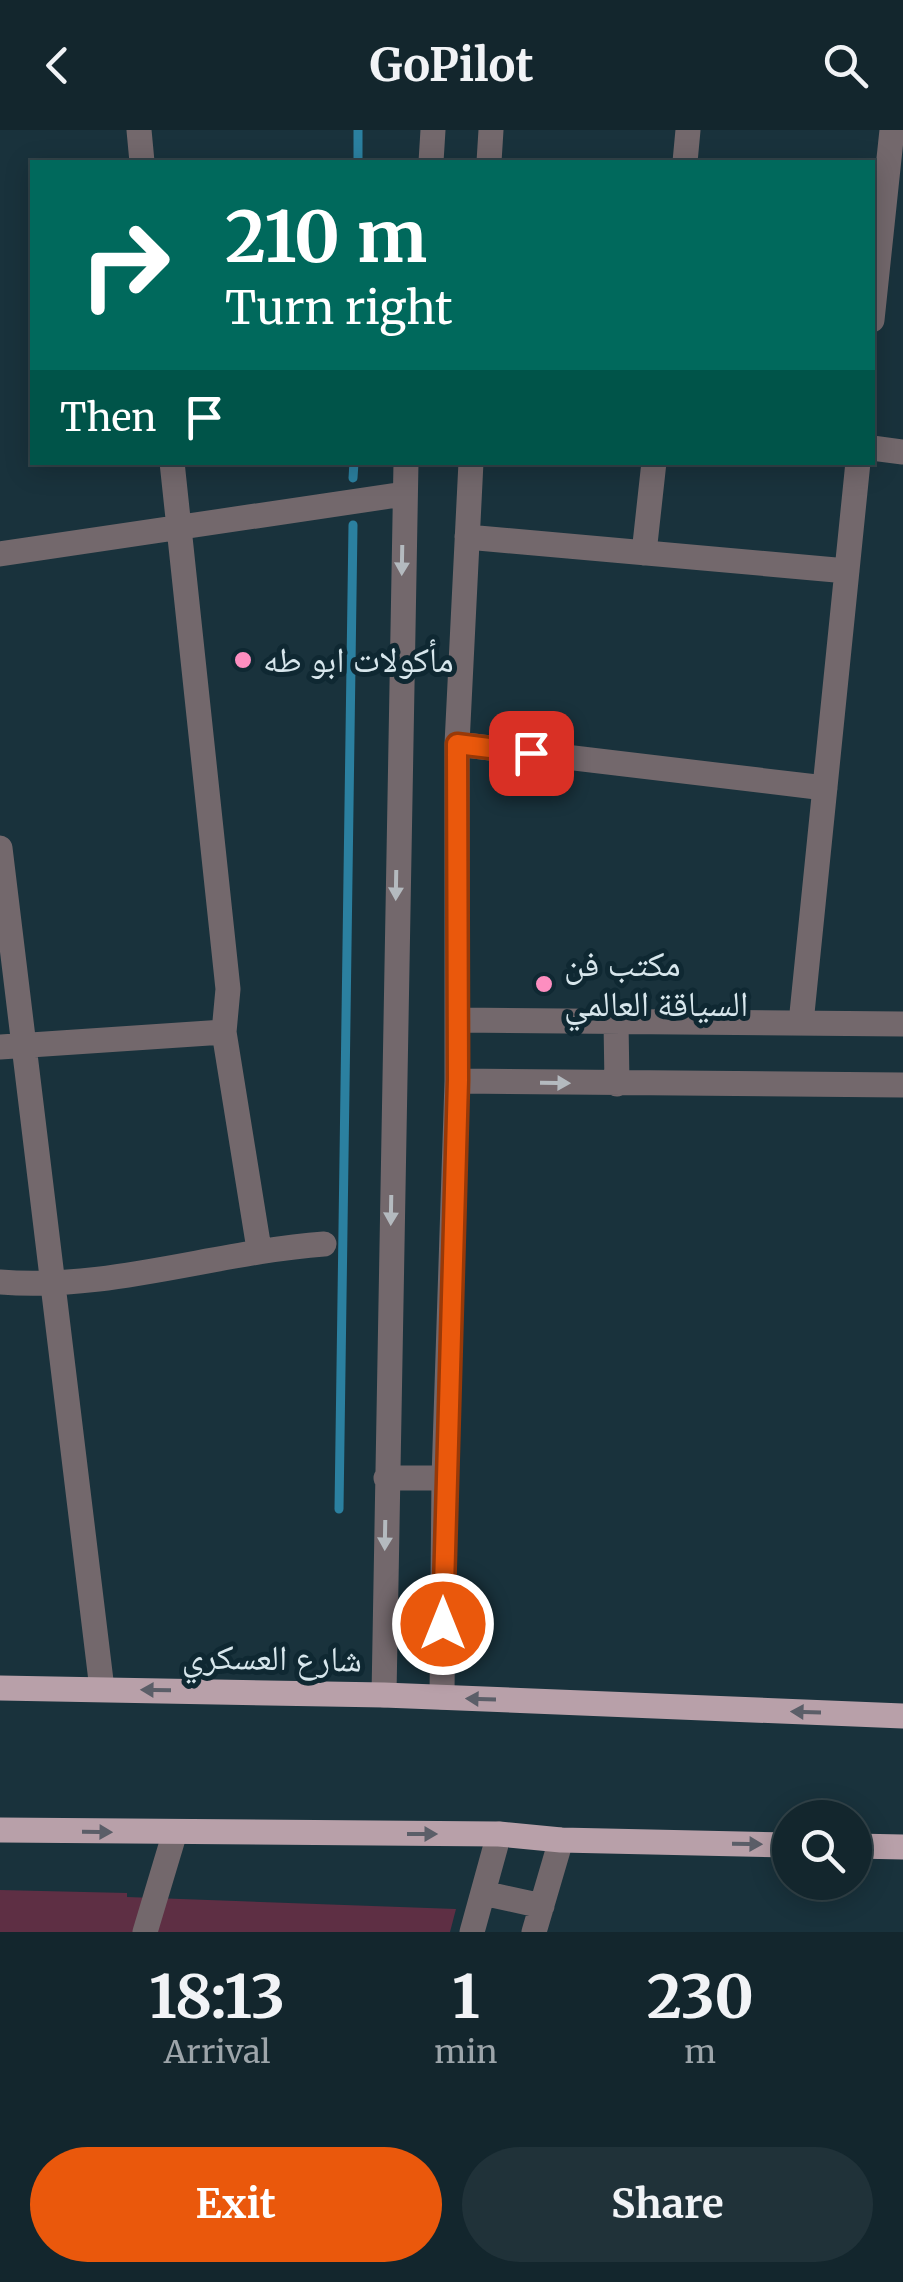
<!DOCTYPE html>
<html lang="en">
<head>
<meta charset="utf-8">
<style>
  body { margin:0; font-family:Merriweather,"Noto Naskh Arabic",serif; background:#203239; color:#f1f3f6; height:100vh; display:flex; flex-direction:column; font-size:38px; white-space:nowrap }
  * { box-sizing:border-box; margin:0 }
  p { font-size:32px; color:#9da5aa }
  .icon { flex:none; width:55px; height:55px; fill:none; stroke:currentColor; stroke-width:2; stroke-linecap:round; stroke-linejoin:round }
  .map { position:relative; height:1802px; overflow:hidden }
  .drawer { display:flex; flex-direction:column; background:#13262d; flex:1 }
  .drawer>* { flex:none }
  .hud { position:absolute; left:30px; top:30px; width:845px; height:305px; border-radius:0px; box-shadow:0 5px 25px #0003,0 0 0 2px #324349; background:#00695c; color:#fff; overflow:hidden }
  .fabs { position:absolute; left:772px; top:1670px; display:grid; gap:20px }
  .fabs a { display:grid; place-items:center; width:100px; height:100px; border-radius:50%; background:#13262d; box-shadow:0 5px 25px #0003,0 0 0 2px #324349; font-size:50px }
  .pin { position:absolute; display:grid; place-items:center; width:85px; height:85px; color:#fff; margin:-42px; border-radius:20px; box-shadow:0 5px 15px #0006 }
  .me { position:absolute; width:110px; margin:-55px; rotate:0deg; stroke-linejoin:round; filter:drop-shadow(0 0 8px #0008) }
  .turn { display:flex; align-items:center; gap:35px; height:210px; padding:0 30px; font-size:45px }
  .turn .icon { width:130px; height:130px; stroke-width:2.5 }
  .turn b { display:block; font-size:70px; line-height:85px }
  .then { display:flex; align-items:center; height:95px; padding:0 30px; background:#0003; gap:20px; font-size:38px }
  .eta { display:flex; justify-content:space-evenly; align-items:center; height:170px; text-align:center }
  .eta b { font-size:60px; font-weight:700; line-height:70px }
  .action { display:flex; gap:20px; margin-top:auto; padding:20px 30px }
  .action a { flex:1; height:115px; border-radius:60px; background:#ea580c; color:#fff; font-size:40px; font-weight:700; line-height:115px; text-align:center }
  .action a+a { background:#203239; color:#f1f3f6 }
  header { display:flex; justify-content:space-between; align-items:center; height:130px; padding:0 30px; background:#13262d; font-size:45px; font-weight:700 }
  .map>svg:first-child { display:block }
  .green { fill:#5e2f44 }
  .lines { fill:none; stroke-linecap:round; stroke-linejoin:round }
  .stream { stroke:#2b80a0; stroke-width:9 }
  .minor { stroke:#73686c; stroke-width:25 }
  .major { stroke:#b8a0a9; stroke-width:25 }
  .oneway { fill:#b4babf }
  .oneway2 { fill:#5b5e68 }
  .route-casing { stroke:#983908; stroke-width:25 }
  .route { stroke:#ea580c; stroke-width:18 }
  .poi-dot { fill:#fd8ec0; stroke:#0f2832; stroke-width:4 }
  .labels { text-anchor:middle; stroke-width:10; stroke-linejoin:round; paint-order:stroke }
  .poi-label { font-size:35px; fill:#d7e6ec; stroke:#0f2832; text-anchor:start }
  .street-label { font-size:35px; fill:#d7e6ec; stroke:#0f2832 }
</style>
</head>
<body>
<header><svg class="icon" aria-label="back" viewBox="0 0 24 24"><path d="M15 5l-7 7 7 7"/></svg>GoPilot<svg class="icon" aria-label="search" viewBox="0 0 24 24"><circle cx="10" cy="10" r="6"/><path d="M15 15l6 6"/></svg></header>
<div class="map">
<svg width="903" height="1802" viewBox="0 0 903 1802">
  <rect width="100%" height="100%" fill="#19323c"/>
  <path class="green" d="M0,1760L127,1763V1767L456,1779L450,1802H0Z"/>
  <g class="lines">
    <path class="stream" d="M358,32V0
      M353,348L354,332
      M339,1379L353,395"/>
    <path class="minor" d="M139,0L142,32
      M431,32L433,0
      M489,32L491,0
      M685,32L688,0
      M872,190L892,0
      M872,318L903,322
      M467,407L847,441
      M644,423L654,332
      M0,424L404,364
      M457,614L825,658
      M0,718L102,1559
      M458,890L903,894
      M616,892L617,954
      M801,893L858,332
      M224,902L259,1119
      M0,917L224,902L228,859L172,332
      M457,951L903,955
      M0,1152C108,1161 216,1122 324,1114
      M386,1348H444
      M384,1565L406,332
      M442,1567L444,1348L457,951V614L471,332
      M483,1763L542,1776
      M145,1802L175,1702
      M472,1802L499,1704
      M534,1802L561,1710"/>
    <path class="major" d="M0,1558L384,1565L903,1586
      M0,1700L499,1704L561,1710L790,1715
      M855,1716L903,1717"/>
  </g>
  <defs><path id="oneway-solid" d="M-6-.8H1V-3.2L6.5 0L1 3.2V.8H-6Z" transform="scale(2.5)"/></defs>
  <g class="oneway">
    <use href="#oneway-solid" transform="translate(402 430) rotate(91)"/>
    <use href="#oneway-solid" transform="translate(396 755) rotate(91)"/>
    <use href="#oneway-solid" transform="translate(555 953) rotate(1)"/>
    <use href="#oneway-solid" transform="translate(391 1080) rotate(91)"/>
    <use href="#oneway-solid" transform="translate(385 1405) rotate(91)"/>
  </g>
  <g class="oneway2">
    <use href="#oneway-solid" transform="translate(156 1560) rotate(-179)"/>
    <use href="#oneway-solid" transform="translate(481 1569) rotate(-178)"/>
    <use href="#oneway-solid" transform="translate(806 1582) rotate(-178)"/>
    <use href="#oneway-solid" transform="translate(97 1702) rotate(1)"/>
    <use href="#oneway-solid" transform="translate(422 1704)"/>
    <use href="#oneway-solid" transform="translate(747 1714) rotate(1)"/>
  </g>
  <g class="lines">
    <g class="route-casing">
      <path id="route" d="M443,1494L458,950L457,614L531,623"/>
    </g>
    <use href="#route" class="route"/>
  </g>
  <g class="poi-dot">
    <circle cx="243" cy="530" r="10"/>
    <circle cx="544" cy="854" r="10"/>
  </g>
  <g class="labels">
    <g class="poi-label">
      <text x="263" y="542">مأكولات ابو طه</text>
      <text x="564" y="846">مكتب فن<tspan x="564" dy="40">السياقة العالمي</tspan></text>
    </g>
    <g class="street-label">
      <text transform="translate(272 1528) rotate(1)" y="12">شارع العسكري</text>
    </g>
  </g>
</svg>
<div class="fabs">
<a><svg class="icon" aria-label="search" viewBox="0 0 24 24"><circle cx="10" cy="10" r="6"/><path d="M15 15l6 6"/></svg></a>
</div>
<div class="pin" style="left:531px;top:623px;background:#d93025"><svg class="icon" aria-label="arrive" viewBox="0 0 24 24"><path d="M6 21V4h12l-3 4 3 4H6"/></svg></div>
<svg class="me" style="left:443px;top:1494px" viewBox="-20 -20 40 40"><circle r="17" fill="#ea580c" stroke="#fff" stroke-width="3"/><path d="M0-11L8 9 0 5-8 9z" fill="#fff"/></svg>
<div class="hud">
<div class="turn"><svg class="icon" aria-label="right" viewBox="0 0 24 24"><path d="M7 20v-9h11M14 6l5 5-5 5"/></svg><div><b>210 m</b>Turn right</div></div>
<div class="then">Then<svg class="icon" aria-label="arrive" viewBox="0 0 24 24"><path d="M6 21V4h12l-3 4 3 4H6"/></svg></div>
</div>
</div>
<section class="drawer">
<div class="eta">
<div><b>18:13</b><p>Arrival</p></div>
<div><b>1</b><p>min</p></div>
<div><b>230</b><p>m</p></div>
</div>
<div class="action"><a>Exit</a><a>Share</a></div>
</section>
</body>
</html>
